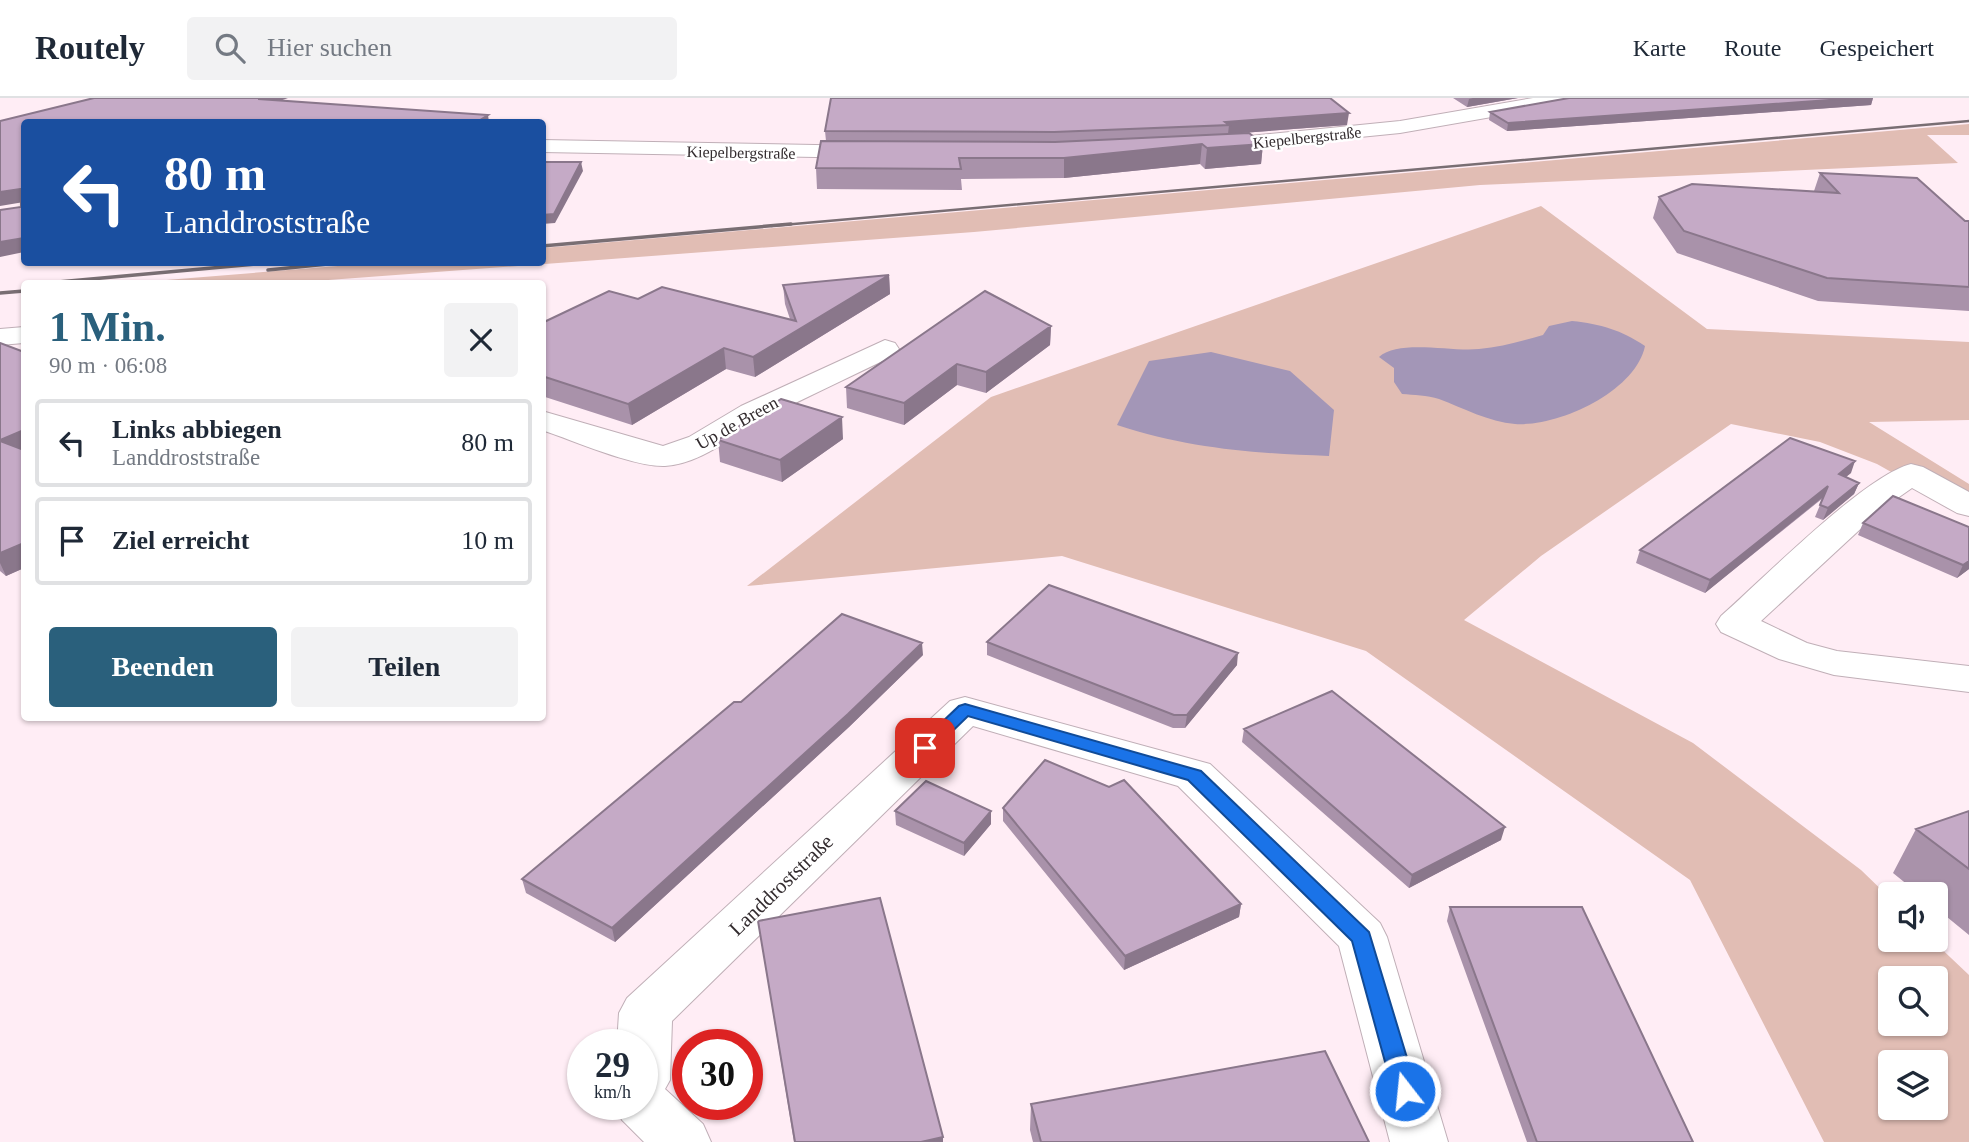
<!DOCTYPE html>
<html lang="de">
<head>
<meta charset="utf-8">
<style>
  body { margin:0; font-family:"Times New Roman",serif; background:#f2f2f3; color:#1f2937; height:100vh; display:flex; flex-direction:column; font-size:26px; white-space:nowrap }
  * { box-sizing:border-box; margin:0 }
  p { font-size:23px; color:#747a83 }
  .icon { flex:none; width:38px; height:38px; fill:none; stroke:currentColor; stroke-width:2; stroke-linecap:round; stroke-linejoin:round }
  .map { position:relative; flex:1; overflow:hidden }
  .details { position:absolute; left:21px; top:182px; width:525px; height:441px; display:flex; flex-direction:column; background:#fff; border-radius:7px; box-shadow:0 2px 5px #0004 }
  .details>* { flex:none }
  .banner { position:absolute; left:21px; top:21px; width:525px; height:147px; border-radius:7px; box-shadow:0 2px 5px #0004; background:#1a4fa0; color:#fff; overflow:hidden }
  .controls { position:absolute; left:1878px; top:784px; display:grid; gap:14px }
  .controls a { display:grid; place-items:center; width:70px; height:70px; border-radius:7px; background:#fff; box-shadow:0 2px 5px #0004; font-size:35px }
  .speed { position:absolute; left:567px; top:931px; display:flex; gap:14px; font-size:35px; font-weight:700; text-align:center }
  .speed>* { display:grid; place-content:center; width:91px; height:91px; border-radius:50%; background:#fff; box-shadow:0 2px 5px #0004; line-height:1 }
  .speed small { font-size:18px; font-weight:400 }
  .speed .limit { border:10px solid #d22; background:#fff; color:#111 }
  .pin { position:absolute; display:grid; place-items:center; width:60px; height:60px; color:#fff; margin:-30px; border-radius:14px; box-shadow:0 4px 10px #0006 }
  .me { position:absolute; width:77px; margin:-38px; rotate:344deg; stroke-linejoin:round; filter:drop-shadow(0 0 5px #0008) }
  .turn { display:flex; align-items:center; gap:24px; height:147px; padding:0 28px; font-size:32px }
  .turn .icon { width:91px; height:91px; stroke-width:2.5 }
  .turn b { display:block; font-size:49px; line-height:60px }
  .round { display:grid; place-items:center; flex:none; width:74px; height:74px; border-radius:7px; background:#f2f2f3 }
  .headline { display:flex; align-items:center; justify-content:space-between; height:119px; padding:0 28px }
  h1 { font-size:42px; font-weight:800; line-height:52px; color:#2a607c }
  .button { display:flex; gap:14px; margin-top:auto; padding:14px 28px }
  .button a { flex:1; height:80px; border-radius:7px; background:#2a607c; color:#fff; font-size:28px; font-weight:800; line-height:80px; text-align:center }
  .button a+a { background:#f2f2f3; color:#1f2937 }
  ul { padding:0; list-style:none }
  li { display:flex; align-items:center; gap:21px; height:88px; margin:0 14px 10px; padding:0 14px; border:4px solid #e0e1e3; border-radius:7px }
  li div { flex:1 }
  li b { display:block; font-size:26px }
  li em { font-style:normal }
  header { display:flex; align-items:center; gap:42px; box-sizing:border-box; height:98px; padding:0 35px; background:#fff; border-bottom:2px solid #e0e1e3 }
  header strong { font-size:33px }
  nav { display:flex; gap:38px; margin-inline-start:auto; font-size:24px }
  .search { width:490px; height:63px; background:#f2f2f3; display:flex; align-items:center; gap:18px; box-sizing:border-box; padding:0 24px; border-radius:7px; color:#747a83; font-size:26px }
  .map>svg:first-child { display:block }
  .green { fill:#e1bdb4; fill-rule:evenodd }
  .water { fill:#a396b7 }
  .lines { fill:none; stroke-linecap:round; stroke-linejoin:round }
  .minor-casing { stroke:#c0afb7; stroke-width:2 }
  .minor { fill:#fff; fill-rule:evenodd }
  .rail-far1 { stroke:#796e73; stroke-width:2.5 }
  .rail { stroke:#796e73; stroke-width:3.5 }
  .wall { fill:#a992aa }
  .shaded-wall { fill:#8a778b }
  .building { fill:#c5aac6; stroke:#8a778b; stroke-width:2 }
  .route { fill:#1a73e8; stroke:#114b97; stroke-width:2 }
  .labels { text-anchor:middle; stroke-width:5; stroke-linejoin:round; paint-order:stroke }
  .far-street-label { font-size:16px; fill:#332c2f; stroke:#fff }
  .street-label { font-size:18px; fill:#332c2f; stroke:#fff }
  .near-street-label { font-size:21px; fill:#332c2f; stroke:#fff }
</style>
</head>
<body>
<header>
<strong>Routely</strong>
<div class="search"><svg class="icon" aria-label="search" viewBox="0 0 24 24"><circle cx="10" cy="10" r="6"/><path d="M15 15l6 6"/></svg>Hier suchen</div>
<nav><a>Karte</a><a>Route</a><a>Gespeichert</a></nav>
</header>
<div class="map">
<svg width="1969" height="1044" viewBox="0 0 1969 1044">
  <rect width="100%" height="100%" fill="#ffedf5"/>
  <path class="green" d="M1969,26V37H1927L1958,65L1480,87L974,134L288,185H129L375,165L542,164L543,150Z
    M1541,108L1707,231L1969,244V322L1869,324L1969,386V393L1932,397L1877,366L1820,344L1731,326L1541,458L1464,522L1693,645L1861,772L1890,800V842H1932L1969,877V1044H1824L1690,782L1366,553L1062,458L747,488L991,299ZM1890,880H1936V926H1890ZM1890,964H1936V1010H1890Z"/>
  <path class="water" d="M1572,223C1601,226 1621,232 1645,248C1636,293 1559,329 1515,326C1489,324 1463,310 1439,301C1427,297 1414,297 1402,296L1394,284V270L1379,259C1399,241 1450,254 1479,251C1501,249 1522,243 1543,237L1549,228Z
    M1211,254L1290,273L1334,312L1329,358C1252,355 1191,351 1117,327L1149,263Z"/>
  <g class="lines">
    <g class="minor-casing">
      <path id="minor" d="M1533,0H1575L1566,6L1400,35L1209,54L1199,48L1209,42L1400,23Z
        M542,42L869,48L879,54L869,60L542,54Z
        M24,229V245L0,247V231Z
        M885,242L895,245L899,251L895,257C852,278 808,298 766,320C734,336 702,366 665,368C633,369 575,343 542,332V313L663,348L689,339L741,308Z
        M1911,366L1923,369L1969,394V418L1957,415L1912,390L1882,411L1761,523L1807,545L1837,553L1969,568V594L1834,577L1779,561L1721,534L1716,526L1721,518C1762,482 1864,378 1911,366Z
        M965,599L1210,666L1380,825L1387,839L1448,1044H1390L1339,848L1178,688L973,628L672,923L670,982L665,991L703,1026L711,1044H644L622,1022L614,1006H642V947H617L619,915L627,900L950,603Z"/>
    </g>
    <use href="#minor" class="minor"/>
    <path class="rail-far1" d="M771,128L1969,23"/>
    <path class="rail" d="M542,148L791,126
      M268,172L348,164
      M36,186L277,164
      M0,195L24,193"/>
  </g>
  <path class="wall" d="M831,0L1347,27L1228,36L1263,46L1261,66L1205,71L1200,66L1064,80L961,81L962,92L817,91L816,70L826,43L825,33Z
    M1453,0H1518L1467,9Z
    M1569,0H1873L1871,7L1507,33L1489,22L1490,14Z
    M1820,75L1965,123H1969V213L1818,203L1677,155L1653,120L1659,99L1814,93Z
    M889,177L890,196L755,279L726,271L632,327L542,298V225L638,201L790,221L785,206L783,187Z
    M1051,228L1050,247L986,295L957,287L904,327L847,310L846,289Z
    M0,245L24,254V470L6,478L0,473Z
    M843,341L782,384L720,364L718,342Z
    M1851,375L1845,379L1859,385L1854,396L1823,422L1815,419L1823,400L1705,495L1636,465L1640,452Z
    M1863,425L1969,429V471L1957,480L1858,437Z
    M987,544L1237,567L1185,630H1173L987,557Z
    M923,557L849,629L615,844L526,795L522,781L741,604Z
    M1244,631L1501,742L1409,790L1242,644Z
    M1003,710L1241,806L1239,819L1124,872L1003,723Z
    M895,713L991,726L964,758L896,727Z
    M1969,713V837L1936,810V796H1919L1893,775L1916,731Z
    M1450,809L1693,1044H1527L1447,823Z
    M758,823L943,1044H794Z
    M1031,1006L1369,1044H1033L1030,1032Z"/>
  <path class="shaded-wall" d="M259,0H288L263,9Z
    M1473,0H1518L1467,9L1469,1Z
    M1857,0H1873L1871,7L1507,33L1508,25Z
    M1349,15L1347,27L1228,36L1229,27L1225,24Z
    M488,17L489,24H477Z
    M1202,46L1200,66L1064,80V60Z
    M1263,46L1261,66L1205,71L1207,50Z
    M581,64L583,73L555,125L542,126V117Z
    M21,91L24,104L0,108V94Z
    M24,140V154L0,159V144Z
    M889,177L890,196L755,279L753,259Z
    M1051,228L1050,247L986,295V274Z
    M724,250L726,271L632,327L628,306Z
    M957,266V287L904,327V305Z
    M842,319L843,341L782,384L780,362Z
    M24,332V355L0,345V342Z
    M1855,363L1851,375L1835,388L1839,376Z
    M1859,385L1854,396L1823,422L1828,410Z
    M1828,388L1823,399L1705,495L1710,482Z
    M24,445V470L6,478L0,465V455Z
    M1969,463V471L1957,480L1963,467Z
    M922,545L923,557L849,629L615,844L612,830Z
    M1238,555L1237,567L1185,630L1187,617Z
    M991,713V726L964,758V745Z
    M1505,729L1501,742L1409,790L1412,777Z
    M1241,806L1239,819L1124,872L1125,858Z
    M943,1039V1044H921Z"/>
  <path class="building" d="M94,0H259V1L488,17L477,24H24V140L0,144V112L21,109V91L0,94V23Z
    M831,0H1330L1349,15L1225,24L1229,27L1054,34L825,33Z
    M1569,0H1857L1508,25L1490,14Z
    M1249,35L1263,46L1207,50L1202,46L1064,60H959L961,71L816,70L821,43L1055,44Z
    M542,64H581L554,116L542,117Z
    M1820,75L1917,80L1965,123H1969V189L1827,180L1684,133L1659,99L1692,86L1839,95Z
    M889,177L753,259L724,250L628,306L542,278V225L609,193L638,201L662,189L796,223L783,187Z
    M985,193L1051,228L986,274L957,266L904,305L846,289Z
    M0,245L24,254V332L0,342Z
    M781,301L842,319L780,362L718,342Z
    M1790,340L1855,363L1839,376L1859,385L1828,410L1820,407L1828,388L1710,482L1640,452Z
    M0,343L24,352V445L0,455Z
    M1893,398L1969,429V463L1963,467L1863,425Z
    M1049,487L1238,555L1187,617H1174L987,544Z
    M842,516L922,545L848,616L612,830L522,781L734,604H741Z
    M1332,593L1505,729L1412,777L1244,631Z
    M1045,662L1109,689L1124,682L1241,806L1125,858L1003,710Z
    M926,683L991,713L964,745L895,713Z
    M1969,713V771L1916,731Z
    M880,800L943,1039L921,1044H795L758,823Z
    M1450,809H1582L1693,1044H1537Z
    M1325,953L1369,1044H1041L1031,1006Z"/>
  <path class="route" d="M965,606L1201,673L1369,834L1417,993L1413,1000L1405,1003L1397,1000L1393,993L1352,843L1188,682L968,618L931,654H919L916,650L919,646L959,608Z"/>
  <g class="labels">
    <g class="far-street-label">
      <text transform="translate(1307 39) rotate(-6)" y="6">Kiepelbergstraße</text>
      <text transform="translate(741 54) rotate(1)" y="6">Kiepelbergstraße</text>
    </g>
    <g class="street-label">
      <text transform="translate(737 325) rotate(-29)" y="6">Up de Breen</text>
    </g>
    <g class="near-street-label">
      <text transform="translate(781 787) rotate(-44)" y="7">Landdroststraße</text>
    </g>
  </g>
</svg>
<div class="controls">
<a><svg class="icon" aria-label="sound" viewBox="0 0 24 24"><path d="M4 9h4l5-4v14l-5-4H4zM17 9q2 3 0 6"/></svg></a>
<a><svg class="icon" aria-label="search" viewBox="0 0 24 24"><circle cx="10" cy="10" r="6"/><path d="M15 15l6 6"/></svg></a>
<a><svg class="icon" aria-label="layers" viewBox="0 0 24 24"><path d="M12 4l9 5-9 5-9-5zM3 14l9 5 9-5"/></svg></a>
</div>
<div class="speed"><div>29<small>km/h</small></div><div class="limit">30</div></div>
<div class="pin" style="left:925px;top:650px;background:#d93025"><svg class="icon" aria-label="arrive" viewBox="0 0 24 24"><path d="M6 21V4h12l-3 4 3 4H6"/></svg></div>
<svg class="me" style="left:1405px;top:993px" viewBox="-20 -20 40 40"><circle r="17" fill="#1a73e8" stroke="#fff" stroke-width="3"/><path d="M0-11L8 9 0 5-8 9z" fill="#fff"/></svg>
<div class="banner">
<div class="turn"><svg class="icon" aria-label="left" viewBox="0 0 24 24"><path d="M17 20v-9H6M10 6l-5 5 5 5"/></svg><div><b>80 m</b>Landdroststraße</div></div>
</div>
<section class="details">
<div class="headline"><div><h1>1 Min.</h1><p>90 m · 06:08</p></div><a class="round"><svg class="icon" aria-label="close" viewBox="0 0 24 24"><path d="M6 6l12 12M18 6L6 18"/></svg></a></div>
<ul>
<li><svg class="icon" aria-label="left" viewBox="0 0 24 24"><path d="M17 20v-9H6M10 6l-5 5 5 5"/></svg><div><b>Links abbiegen</b><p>Landdroststraße</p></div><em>80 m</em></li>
<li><svg class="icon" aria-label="arrive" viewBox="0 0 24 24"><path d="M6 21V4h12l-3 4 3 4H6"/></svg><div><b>Ziel erreicht</b></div><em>10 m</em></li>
</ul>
<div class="button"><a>Beenden</a><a>Teilen</a></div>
</section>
</div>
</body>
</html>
